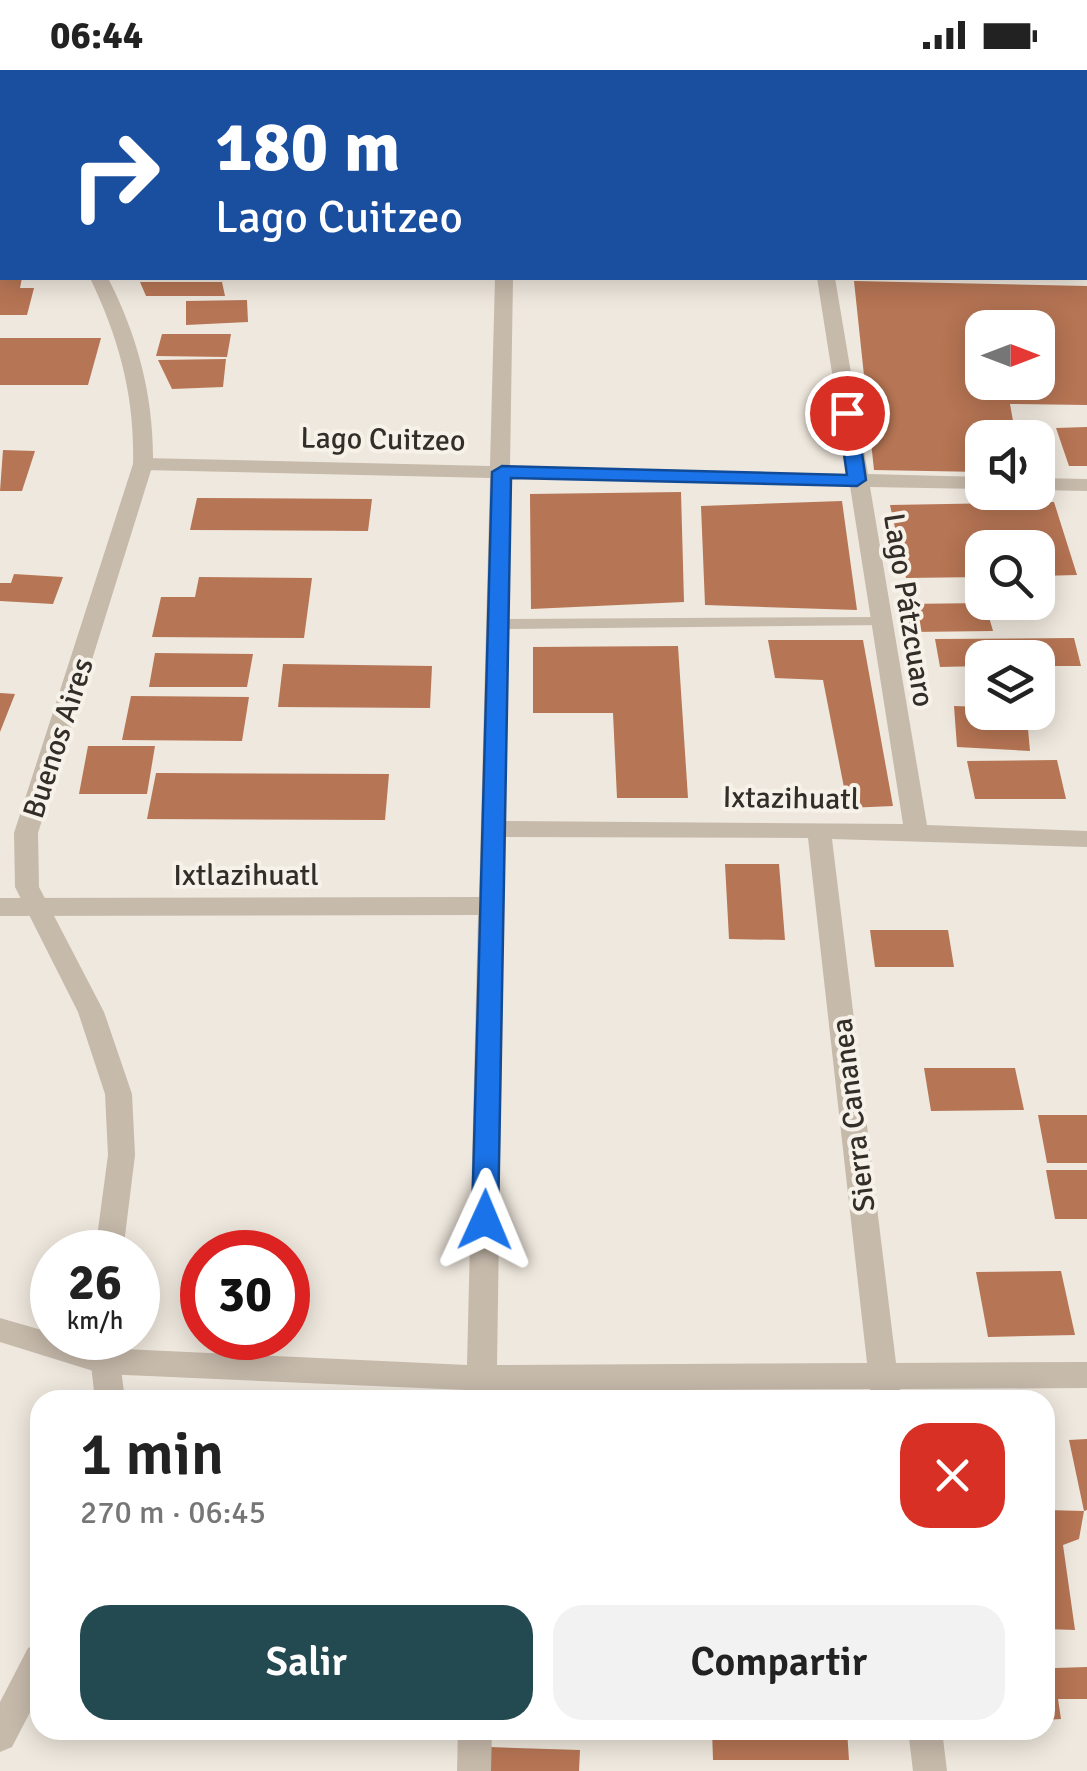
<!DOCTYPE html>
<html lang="es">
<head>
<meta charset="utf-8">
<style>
  body { margin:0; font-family:Signika,sans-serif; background:#f2f2f2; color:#222; height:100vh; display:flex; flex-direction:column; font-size:38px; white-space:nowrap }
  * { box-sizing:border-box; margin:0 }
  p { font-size:32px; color:#767676 }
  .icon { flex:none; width:55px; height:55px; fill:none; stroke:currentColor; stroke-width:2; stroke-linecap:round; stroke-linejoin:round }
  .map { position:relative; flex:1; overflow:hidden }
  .drawer { position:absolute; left:30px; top:1320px; width:1025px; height:350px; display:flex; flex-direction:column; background:#fff; border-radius:30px; box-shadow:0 5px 25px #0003 }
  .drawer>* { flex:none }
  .banner { position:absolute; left:0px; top:0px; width:1088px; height:210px; box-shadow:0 5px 25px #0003; background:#1a4fa0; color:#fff; overflow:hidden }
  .needle { width:65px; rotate:90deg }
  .fabs { position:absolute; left:965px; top:240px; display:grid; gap:20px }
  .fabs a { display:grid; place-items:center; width:90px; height:90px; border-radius:20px; background:#fff; box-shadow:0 5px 25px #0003; font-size:50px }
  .speed { position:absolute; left:30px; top:1160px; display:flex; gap:20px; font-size:50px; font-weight:700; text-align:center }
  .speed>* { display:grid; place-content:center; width:130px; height:130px; border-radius:50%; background:#fff; box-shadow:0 5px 25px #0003; line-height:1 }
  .speed small { font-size:25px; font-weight:400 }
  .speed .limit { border:15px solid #d22; background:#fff; color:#111 }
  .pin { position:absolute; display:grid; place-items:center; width:85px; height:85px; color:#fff; margin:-42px; border:5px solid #fff; border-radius:50%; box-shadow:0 2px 10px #0007 }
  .me { position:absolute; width:110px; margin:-55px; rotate:1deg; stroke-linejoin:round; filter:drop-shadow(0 0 8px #0008) }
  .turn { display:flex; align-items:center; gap:35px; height:210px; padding:0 50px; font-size:45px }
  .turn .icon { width:130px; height:130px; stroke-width:2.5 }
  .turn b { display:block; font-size:70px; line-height:85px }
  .round { display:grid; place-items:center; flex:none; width:105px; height:105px; border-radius:30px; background:#f2f2f2 }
  .summary { display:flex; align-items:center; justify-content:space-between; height:170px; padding:0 50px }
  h1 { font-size:60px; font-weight:600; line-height:75px }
  .button { display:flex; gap:20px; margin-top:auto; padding:20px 50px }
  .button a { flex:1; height:115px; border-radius:30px; background:#244a51; color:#fff; font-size:40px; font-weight:600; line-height:115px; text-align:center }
  .button a+a { background:#f2f2f2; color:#222 }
  .status { display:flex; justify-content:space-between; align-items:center; height:70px; padding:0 50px; background:#fff; direction:ltr }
  .status svg { height:28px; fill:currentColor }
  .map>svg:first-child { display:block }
  .building { fill:#b67554; fill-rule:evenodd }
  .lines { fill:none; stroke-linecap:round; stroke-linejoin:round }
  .service { fill:#c6baab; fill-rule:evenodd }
  .minor { fill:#c6baab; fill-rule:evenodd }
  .tertiary { fill:#c6baab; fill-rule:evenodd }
  .route { fill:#1a73e8; stroke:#114b97; stroke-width:2.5 }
  .labels { text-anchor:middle; stroke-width:8; stroke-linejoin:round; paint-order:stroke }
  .street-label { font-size:30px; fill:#342e29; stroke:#f7f2e9 }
</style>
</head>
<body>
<div class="status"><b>06:44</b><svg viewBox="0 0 49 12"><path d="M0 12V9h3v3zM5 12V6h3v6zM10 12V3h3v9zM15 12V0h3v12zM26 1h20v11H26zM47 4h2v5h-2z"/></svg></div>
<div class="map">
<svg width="1087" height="1701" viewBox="0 0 1087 1701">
  <rect width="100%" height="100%" fill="#efe8de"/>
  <path class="building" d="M0,208H22L20,218H34L27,245H0Z
    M854,211L1087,216V335L1010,334L1016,368H982V402L874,400ZM982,258H1038V312H982Z
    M140,212H222L225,226H146Z
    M247,230L248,252L186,255V231Z
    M162,264H231L227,287L156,286Z
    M0,268H101L88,315H0Z
    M226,289L223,317L172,319L158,290Z
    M1087,357V396H1069L1056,358Z
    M3,380L35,381L22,421H0Z
    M681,422L684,532L531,539L530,424Z
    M197,428L372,429L368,461L190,460Z
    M842,431L857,540L705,535L701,436Z
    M1054,432L1077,505L1038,506V478H982V507L906,508L890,435Z
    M14,504L63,507L53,534L0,531V513H11Z
    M199,507L312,508L304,568L152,567L161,527H195Z
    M985,533L993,561L911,562L905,534Z
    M1074,568L1081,596H1038V588H982V596L940,597L935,569Z
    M768,570H863L893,736L848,738L823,610L775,608Z
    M678,576L688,728H617L613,643H533V577Z
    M155,583L253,584L247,617H149Z
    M283,594L432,596L430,638L278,637Z
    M0,623L15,624L0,662Z
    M131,626L249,627L242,671L122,670Z
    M954,636L982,637V642H1033L1035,658L1028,659L1030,681L957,677Z
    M88,676H155L147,724H79Z
    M1057,690L1066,729H975L967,691Z
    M156,703L389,704L385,750L147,749Z
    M725,794H779L785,870L729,869Z
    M870,860H948L954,897H875Z
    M924,998H1015L1024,1040L931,1041Z
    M1038,1045H1087V1093H1047Z
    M1046,1100H1087V1149H1055Z
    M1061,1201L1075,1265L988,1267L976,1202Z
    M1087,1369V1440L1084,1441L1079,1469L1063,1475L1075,1560L1045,1559V1440L1084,1441L1069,1370Z
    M1045,1574H1052L1055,1598L1087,1597V1629H1058L1061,1649L1045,1650Z
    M712,1660H847L849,1690H713Z
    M489,1677L580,1680L579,1701H489Z"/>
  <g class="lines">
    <path class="service" d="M881,547L886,549L889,552L886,555L496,559L488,554L496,549Z"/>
    <path class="minor" d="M498,0H514V2H498Z
      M788,0H804L805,2H789Z
      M1077,0H1087V10L1085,2Z
      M1085,188H1087V198H1085Z
      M495,208H513L510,396L848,404L817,208H835L868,404L982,407V419L870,417L927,755L1087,761V777L832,769L896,1293L1087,1292V1318L900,1319L901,1330H871L870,1319L496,1321V1330H466V1320L103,1304L0,1272V1248L52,1263V1268L103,1278L467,1295L478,845L0,846V828L479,827L490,408L143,400L133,394L143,388L490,396ZM510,408L850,416L903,754L505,751ZM505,767L808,768L867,1293L497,1295Z
      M1038,408L1087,409V421L1038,420Z
      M458,1660H492L491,1701H457Z
      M908,1660H942L947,1701H913Z"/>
    <path class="tertiary" d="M90,208H108C138,267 154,327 153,394L38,763L39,817L104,942L132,1024L135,1085L123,1182H95L108,1085L105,1024L78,942L15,817L14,763L133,394C135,327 119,268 90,208Z
      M88,1268H117L125,1330H95Z
      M40,1574V1623L12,1677L0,1682V1632L28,1578Z"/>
  </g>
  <path class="route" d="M847,337L856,343L866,410L857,416L511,408L498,1150L494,1158L485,1161L476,1158L472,1150L492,402L502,396L847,405L838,343Z"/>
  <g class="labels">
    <g class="street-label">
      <text transform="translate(383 369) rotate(1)" y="10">Lago Cuitzeo</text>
      <text transform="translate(909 540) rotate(81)" y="10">Lago Pátzcuaro</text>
      <text transform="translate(58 668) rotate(-72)" y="10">Buenos Aires</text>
      <text transform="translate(791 728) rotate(1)" y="10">Ixtazihuatl</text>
      <text x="246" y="815">Ixtlazihuatl</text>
      <text transform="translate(853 1045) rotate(-97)" y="10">Sierra Cananea</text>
    </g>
  </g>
</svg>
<div class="fabs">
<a><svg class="needle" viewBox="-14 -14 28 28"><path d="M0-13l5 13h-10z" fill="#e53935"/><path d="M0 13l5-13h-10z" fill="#767676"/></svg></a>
<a><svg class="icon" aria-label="sound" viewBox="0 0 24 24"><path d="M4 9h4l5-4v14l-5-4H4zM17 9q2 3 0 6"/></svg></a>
<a><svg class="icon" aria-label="search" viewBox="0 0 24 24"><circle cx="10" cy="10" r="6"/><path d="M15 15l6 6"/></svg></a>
<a><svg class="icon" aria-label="layers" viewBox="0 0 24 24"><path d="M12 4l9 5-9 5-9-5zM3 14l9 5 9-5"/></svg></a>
</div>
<div class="speed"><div>26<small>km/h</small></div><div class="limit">30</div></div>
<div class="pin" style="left:847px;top:343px;background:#d93025"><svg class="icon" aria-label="arrive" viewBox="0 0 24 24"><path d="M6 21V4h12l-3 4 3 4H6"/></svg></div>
<svg class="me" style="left:485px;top:1150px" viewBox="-20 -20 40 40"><path d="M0-17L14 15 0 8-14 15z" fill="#1a73e8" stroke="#fff" stroke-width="4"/></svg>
<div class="banner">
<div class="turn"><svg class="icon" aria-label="right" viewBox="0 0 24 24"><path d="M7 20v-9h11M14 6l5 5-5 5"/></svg><div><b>180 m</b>Lago Cuitzeo</div></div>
</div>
<section class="drawer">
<div class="summary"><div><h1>1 min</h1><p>270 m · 06:45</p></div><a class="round" style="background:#d93025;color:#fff"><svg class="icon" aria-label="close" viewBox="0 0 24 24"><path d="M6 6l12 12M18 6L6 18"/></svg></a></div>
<div class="button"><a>Salir</a><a>Compartir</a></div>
</section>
</div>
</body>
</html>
